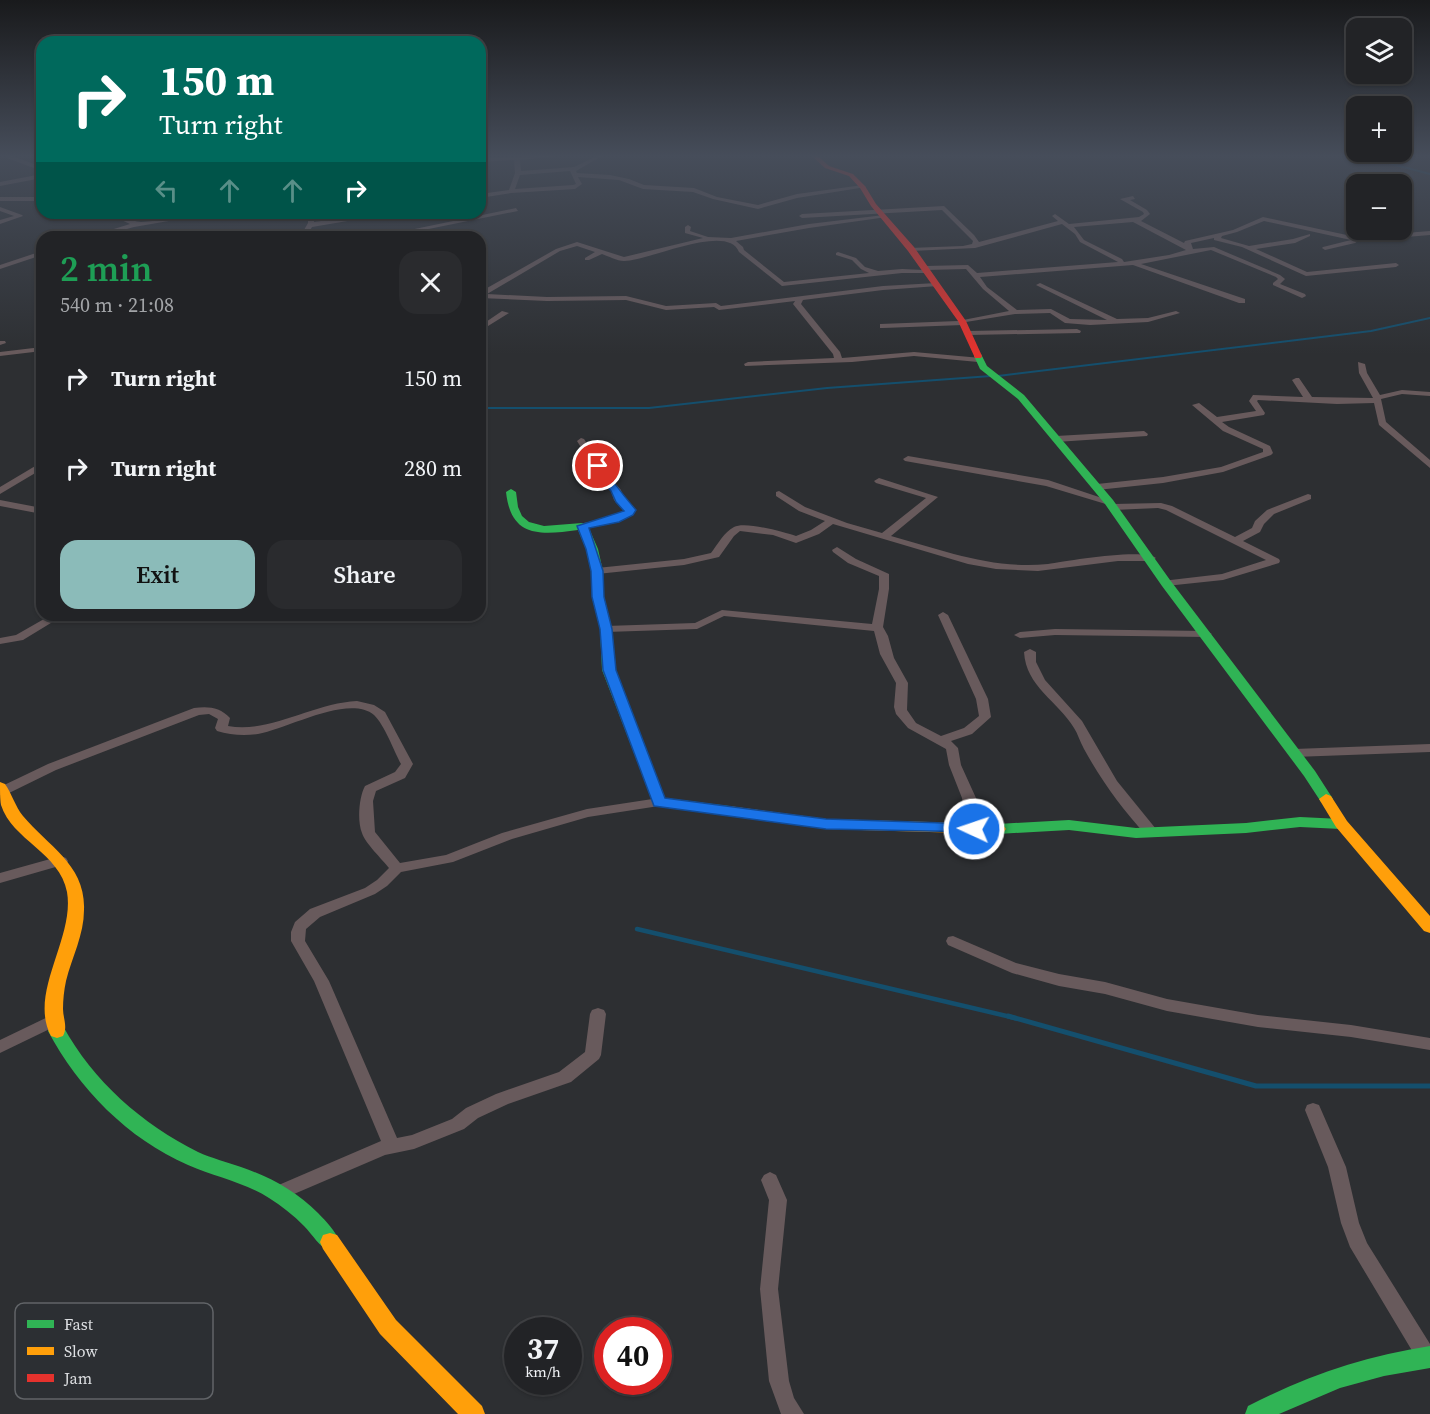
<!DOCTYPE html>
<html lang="en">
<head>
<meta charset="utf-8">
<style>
  body { margin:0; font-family:"Source Serif 4",serif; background:#2a2b2e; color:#f1f3f6; height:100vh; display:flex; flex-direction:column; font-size:22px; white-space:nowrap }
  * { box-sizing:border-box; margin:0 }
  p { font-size:20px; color:#a2a4a7 }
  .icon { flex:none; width:33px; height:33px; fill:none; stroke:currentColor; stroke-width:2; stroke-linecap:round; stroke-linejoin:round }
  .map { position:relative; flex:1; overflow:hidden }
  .sheet { position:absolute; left:36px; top:231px; width:450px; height:390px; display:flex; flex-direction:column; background:#222326; border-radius:18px; box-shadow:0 2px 4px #0004,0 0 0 2px #3f4043 }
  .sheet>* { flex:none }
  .hud { position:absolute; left:36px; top:36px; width:450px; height:183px; border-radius:18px; box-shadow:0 2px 4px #0004,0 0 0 2px #3f4043; background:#00695c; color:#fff; overflow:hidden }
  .controls { position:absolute; left:1346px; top:18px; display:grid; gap:12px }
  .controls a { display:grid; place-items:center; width:66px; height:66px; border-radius:12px; background:#222326; box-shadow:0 2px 4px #0004,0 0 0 2px #3f4043; font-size:30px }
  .speed { position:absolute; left:504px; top:1317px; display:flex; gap:12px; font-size:30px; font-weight:700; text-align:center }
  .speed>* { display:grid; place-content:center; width:78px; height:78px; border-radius:50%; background:#222326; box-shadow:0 2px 4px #0004,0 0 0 2px #3f4043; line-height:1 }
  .speed small { font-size:15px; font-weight:400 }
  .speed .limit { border:9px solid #d22; background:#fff; color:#111 }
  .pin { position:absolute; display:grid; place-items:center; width:51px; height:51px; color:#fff; margin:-26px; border:3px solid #fff; border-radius:50%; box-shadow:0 2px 6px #0007 }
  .me { position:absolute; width:66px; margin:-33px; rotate:273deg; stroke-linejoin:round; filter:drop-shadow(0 0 4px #0008) }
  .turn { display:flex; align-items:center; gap:21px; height:126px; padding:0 24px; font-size:27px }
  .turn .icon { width:78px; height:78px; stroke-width:2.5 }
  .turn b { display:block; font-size:42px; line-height:51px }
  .lanes { display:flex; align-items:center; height:57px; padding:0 24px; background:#0003; justify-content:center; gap:30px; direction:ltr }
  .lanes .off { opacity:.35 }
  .round { display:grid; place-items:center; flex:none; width:63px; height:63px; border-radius:18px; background:#2a2b2e }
  .overview { display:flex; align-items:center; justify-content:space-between; height:102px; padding:0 24px }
  h1 { font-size:36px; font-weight:600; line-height:45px; color:#1e9e55 }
  .cta { display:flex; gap:12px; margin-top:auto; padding:12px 24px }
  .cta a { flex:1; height:69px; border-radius:18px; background:#8bbbb9; color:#111; font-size:24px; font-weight:600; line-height:69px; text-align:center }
  .cta a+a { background:#2a2b2e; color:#f1f3f6 }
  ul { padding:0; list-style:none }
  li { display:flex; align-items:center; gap:18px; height:90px; padding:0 24px }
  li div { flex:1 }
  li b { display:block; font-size:22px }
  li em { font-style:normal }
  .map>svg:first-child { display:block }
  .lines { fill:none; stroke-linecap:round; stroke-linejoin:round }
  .stream-far2 { stroke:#144f6d; stroke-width:2 }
  .stream-far1 { stroke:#144f6d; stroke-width:4.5 }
  .stream { stroke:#144f6d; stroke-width:5 }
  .street { fill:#685a5c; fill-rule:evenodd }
  .fast { fill:#30b455; fill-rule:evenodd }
  .slow { fill:#ff9f0a; fill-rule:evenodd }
  .jam { fill:#e5322d; fill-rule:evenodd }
  .route { fill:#1a73e8; stroke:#114b97; stroke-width:1.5 }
  .key { fill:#2c2f33; stroke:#616468; stroke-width:1.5 }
  .key-label { font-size:16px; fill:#dddfe2 }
</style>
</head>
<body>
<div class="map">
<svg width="1430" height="1414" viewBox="0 0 1430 1414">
  <rect width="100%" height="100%" fill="#2d2f32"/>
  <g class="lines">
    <path class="stream-far2" d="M1362,156L1430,174
      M998,376L1371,331L1430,318
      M480,408H649L827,388L991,376"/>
    <path class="stream-far1" d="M637,929L1015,1018"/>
    <path class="stream" d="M1008,1016L1256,1086H1430"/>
    <path class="street" d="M8,156H15V157L42,167V171L7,158Z
      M533,156H559L520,160L521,171L574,167L597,156H602L576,171L577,173L610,175L629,179L644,185L694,188L717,197L758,205L797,194L863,185L866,187L797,198L758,209L713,199L693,192L643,189L619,180L578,177L582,184L575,189L511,193L480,198V194L509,190L515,173L514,160L480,162V158ZM570,171L576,184L573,185L515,189L520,175Z
      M42,174V178L0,186V182Z
      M1133,196L1135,199L1130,200L1147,210L1150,214L1141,221L1184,243L1185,241L1233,230L1263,217L1356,237L1430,231V235L1358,241L1355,243L1325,250L1322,248L1323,247L1351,240L1264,221L1237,232L1222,236L1221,238L1249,246L1293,239L1310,234V236L1295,243L1256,249L1307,272L1396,263L1399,265L1396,267L1306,276L1242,247L1214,240V238L1191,243L1193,249L1214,247L1280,275L1285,279L1280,284L1305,294L1306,296L1302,298L1273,285V283L1278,279L1276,277L1211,250L1141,264L1245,299V303H1239L1133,265L980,277L987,287L1017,310L1051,309L1070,319L1107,320L1038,286L1036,285L1040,283L1117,319L1148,318L1176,311L1180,313L1148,322L1090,325L1065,323L1050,313L1015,314L966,322L963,325L883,328H880V324L958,321L1009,311L983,289L966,269L926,270L929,272L928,273H902L782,286L739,252C728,222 648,261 624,261C617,261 608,256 602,254L589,260H585V258L595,252L577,246L560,251L487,294L547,297L626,296L666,306L716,303L721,306L883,286L936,283L940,285L938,286L883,290L803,300L801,304L840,352L842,358L914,352L981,358V362H978L914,356L852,362L745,366L744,364L748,362L834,358L833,354L793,304L795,301L719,310L714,307L666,310L626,300L547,301L480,298V292L556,249L577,242L624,257L703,238L685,233V227L688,225L691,227L690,231L708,237L731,238L809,224L884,215L887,217L809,228L736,241L743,247L744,250L784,282L869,273L861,269L852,260L836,255V253L838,252L856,258L865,267L878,271L902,269L924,270L922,268L925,266L968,265L977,273L1118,262L1080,242L1075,234L1062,224L975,248L911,251L908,249L909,248L963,246L972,244L973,241L942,210L802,218L799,216L802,214L944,206L974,235L979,242L1058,221L1052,216L1055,214L1069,224L1139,217L1144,214L1143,212L1120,199ZM1133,222L1186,250L1169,255L1124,262L1122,259L1084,240L1074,227Z
      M0,197H42V201H0Z
      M0,207L22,215L23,216L0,224V220L14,216L0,211Z
      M516,208L518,211L389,237H376Z
      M106,213C118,213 131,222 141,222C166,221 190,213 215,213L134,227L98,237H88L130,224Z
      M308,213H314V222L379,213H395L312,227L306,237H300L308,223Z
      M42,251V255L0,269V265Z
      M502,311L509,313L480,331V326Z
      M1077,329L1081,331L1080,333L969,335L965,333L969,331Z
      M0,341H5L6,343L0,345Z
      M42,347V351L0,356V352Z
      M1358,362L1365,364L1367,373L1380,395L1402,390L1430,392V396L1402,394L1381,399L1386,422L1430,460V468L1379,425L1374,403L1337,404L1258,400L1257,401L1265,413L1264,415L1222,422L1229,427L1270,446L1273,453L1271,455L1223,472L1163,483L1097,490L1092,487L1097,484L1163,477L1221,467L1263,452V449L1223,431L1192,405L1199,403L1217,417L1256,411L1249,401L1253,395L1303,397L1292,380L1296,378H1299L1312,397L1373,398L1359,373Z
      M1144,431L1148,434L1147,436L1056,442L1052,439L1056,436Z
      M581,438L584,439L607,474L621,490L623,499L635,510L633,515L618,521L582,529L577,526L579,524L612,517L625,512L614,500L611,491L600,478L577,441Z
      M908,456L1048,480L1114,502L1109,505L1046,486L905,461L903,459Z
      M42,462V469L0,494V487Z
      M879,478L938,497L891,536C942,550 994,570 1048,564C1067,561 1143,548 1156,558L1151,561H1118L1038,571L996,569L968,564L833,524L819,534L796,543L773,535L740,531L734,536L719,557L684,565L597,574L592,571L597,568L684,559L711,553C718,544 724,532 734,527C745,521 784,532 796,536L811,530L825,521L799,511L776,496V492L779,491L805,507L847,523L882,533L926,498L876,483L874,481Z
      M1308,494L1311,495V499L1274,514L1264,524L1260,532L1243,541L1279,559L1280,561L1279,563L1223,580L1166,586L1162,585L1161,583L1162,581L1222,574L1266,560L1166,510L1158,508L1113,510L1108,507L1113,504L1161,503L1172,506L1235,537L1252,528L1255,521L1267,510Z
      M0,500L42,508V514L0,506Z
      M837,547L856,559L889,574V589L883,627L888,636L894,658L908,683L907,710L916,723L941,736L964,728L979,716L976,699L938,615L943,612L948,615L988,699L991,717L972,734L951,741L958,748L961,765L976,798L981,829L979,832H969L967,829L962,798L949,765L946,749L908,728L896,714L894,707L896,683L880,654L874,631L724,616L697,629L606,632L600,629L606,626L695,623L722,610L872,624L879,589V576L848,563L833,552L832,550Z
      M51,615H64L23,640L0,644V638L16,635Z
      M1055,629L1206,631L1212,634L1206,637L1055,635L1020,638L1014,635L1020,632Z
      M1030,649L1036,652V662L1045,680L1082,721L1117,781L1156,829L1158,832L1156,835H1146C1122,809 1101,780 1084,749C1080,742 1078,734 1074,728C1058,701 1026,687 1024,652Z
      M357,701L374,705L385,712L413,764L405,778L376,791L373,801L375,832L400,863L446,855L502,833L587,809L659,798L666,802L659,806L588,817L512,839L453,862L401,872L387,886L375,894L320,917L306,929L305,941L329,981L397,1138L412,1135L452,1119L466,1108L496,1094L559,1072L585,1052L590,1014L592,1010L598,1008L604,1010L606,1014L601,1055L599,1059L571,1082L508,1104L478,1118L464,1129L414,1149L385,1155L280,1200L274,1197L271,1192L274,1187L381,1141L314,981L291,941V932L295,922L310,909L365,888L377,880L389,868C382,859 365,843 362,833C357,821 359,797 365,786L395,772L401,764C394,751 384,724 374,715C348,694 288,729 258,734C244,736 230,735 217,731L215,728L218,719L209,714L199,715L56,770L7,794L0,795V787L48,764L194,708C208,706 220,707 230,718L228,726C269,734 313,703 357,701Z
      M1430,744V752L1294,757L1288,753L1294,749Z
      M61,856L66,858L68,861L66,864L0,883V873Z
      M953,936L1016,963L1059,974L1105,982L1167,999L1258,1015L1351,1025L1430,1038V1050L1351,1037L1258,1027L1167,1011L1105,994L1059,986L1012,973L948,945L946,941L948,937Z
      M54,1014L60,1016L62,1020L60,1024L0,1053V1040Z
      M1313,1103L1319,1105L1346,1167L1359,1223L1367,1243L1430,1344V1365L1427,1366L1420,1364L1350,1247L1341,1223L1328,1167L1305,1110L1307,1105Z
      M770,1172L776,1175L787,1200L778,1289L789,1381L794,1398L804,1414H781L769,1381L760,1289L769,1200L761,1180L764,1175Z"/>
    <path class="fast" d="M975,354H981L987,366L1024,395L1113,500L1170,580L1315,771L1333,799L1331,802H1321L1304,776L1162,586L1105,504L1018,399L980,369L974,356Z
      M511,489L516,492L518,507L522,516L529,522L544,526L582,523L588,526L598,549L603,571L604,597L612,629L616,670L665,798L729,806L734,808L736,811L734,814L729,816L654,805L602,670L600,629L592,597L591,571L586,549L578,530C540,535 511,538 506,492Z
      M1300,817L1341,819L1346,821L1349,824L1346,827L1341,829L1300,827L1246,833L1136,838L1069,830L998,834L993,833L990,829L993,825L998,824L1069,820L1136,828L1246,823Z
      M57,1024L63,1026C93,1081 142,1124 198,1152C211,1158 227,1162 241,1167C270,1177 296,1191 318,1213C327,1222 335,1231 340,1242L337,1249L330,1251C319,1247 313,1235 304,1226C293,1215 282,1206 269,1198C244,1182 215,1177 188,1165C128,1139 78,1088 48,1031L51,1026Z
      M1430,1346V1368L1384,1376L1340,1388L1279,1414H1245L1248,1406C1306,1376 1365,1356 1430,1346Z"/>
    <path class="slow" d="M0,782L5,784C12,794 15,806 23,816C48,846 86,865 84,910C84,935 72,957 66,981C64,990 63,1000 63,1009C63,1018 68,1027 63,1036L57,1038L51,1036C28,993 75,938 67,892C60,853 12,840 1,805C0,799 0,789 0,782Z
      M1326,794L1331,796L1347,821L1430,916V933L1424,931L1336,827L1319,799Z
      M729,806L826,819L998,824L1003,825L1006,829L1003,833L998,834L826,829L724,814L722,811L724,808Z
      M330,1233L337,1235L396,1320L482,1406L485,1414H458L380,1334L323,1249L320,1242L323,1235Z"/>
    <path class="jam" d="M812,156H818L829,166L853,174L865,186L876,204L914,247L966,321L982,356L981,358H975L958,321L908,251L871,206L860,188L849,176L825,168Z"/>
  </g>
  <linearGradient id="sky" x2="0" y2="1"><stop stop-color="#191a1c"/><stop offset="0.44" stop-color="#464d5a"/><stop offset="1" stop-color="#464d5a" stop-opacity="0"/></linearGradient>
  <rect width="1430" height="354" fill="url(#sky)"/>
  <path class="route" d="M598,463L602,464C611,480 623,495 636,510L633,515L619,522L589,528L603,571L604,597L612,629L616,670L665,798L826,819L974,824L981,829L979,832L826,829L654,806L603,670L600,629L592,597L591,571L586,549L577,526L624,511L616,502L611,491L599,478L593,466Z"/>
  <rect x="15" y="1303" width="198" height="96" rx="9" class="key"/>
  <rect x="27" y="1320" width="27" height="8" fill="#30b455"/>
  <rect x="27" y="1347" width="27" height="8" fill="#ff9f0a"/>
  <rect x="27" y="1374" width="27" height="8" fill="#e5322d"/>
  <g class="key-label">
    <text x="64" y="1330">Fast</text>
    <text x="64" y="1357">Slow</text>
    <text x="64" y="1384">Jam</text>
  </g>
</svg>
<div class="controls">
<a><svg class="icon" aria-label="layers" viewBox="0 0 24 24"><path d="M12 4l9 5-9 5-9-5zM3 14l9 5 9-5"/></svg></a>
<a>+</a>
<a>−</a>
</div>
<div class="speed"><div>37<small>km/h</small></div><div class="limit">40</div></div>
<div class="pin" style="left:598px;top:466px;background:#d93025"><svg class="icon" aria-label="arrive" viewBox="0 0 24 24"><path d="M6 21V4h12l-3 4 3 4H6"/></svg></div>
<svg class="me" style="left:974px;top:829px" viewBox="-20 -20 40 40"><circle r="17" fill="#1a73e8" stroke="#fff" stroke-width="3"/><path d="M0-11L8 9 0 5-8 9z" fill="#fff"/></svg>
<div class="hud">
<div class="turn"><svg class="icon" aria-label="right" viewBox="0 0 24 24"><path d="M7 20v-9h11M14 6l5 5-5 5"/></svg><div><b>150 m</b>Turn right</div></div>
<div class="lanes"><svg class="icon off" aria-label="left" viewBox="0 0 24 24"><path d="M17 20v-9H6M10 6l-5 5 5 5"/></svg><svg class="icon off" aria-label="ahead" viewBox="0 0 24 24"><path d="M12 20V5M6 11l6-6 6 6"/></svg><svg class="icon off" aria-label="ahead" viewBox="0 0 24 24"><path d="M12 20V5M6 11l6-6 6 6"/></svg><svg class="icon" aria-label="right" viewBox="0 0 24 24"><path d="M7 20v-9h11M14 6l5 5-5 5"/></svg></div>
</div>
<section class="sheet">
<div class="overview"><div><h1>2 min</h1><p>540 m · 21:08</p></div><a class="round"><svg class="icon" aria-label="close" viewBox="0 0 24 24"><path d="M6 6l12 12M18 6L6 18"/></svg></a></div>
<ul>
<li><svg class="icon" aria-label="right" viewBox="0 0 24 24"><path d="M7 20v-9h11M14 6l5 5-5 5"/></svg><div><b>Turn right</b></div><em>150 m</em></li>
<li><svg class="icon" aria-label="right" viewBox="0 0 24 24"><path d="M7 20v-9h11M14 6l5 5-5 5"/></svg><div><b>Turn right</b></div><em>280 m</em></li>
</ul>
<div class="cta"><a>Exit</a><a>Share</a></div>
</section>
</div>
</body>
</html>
